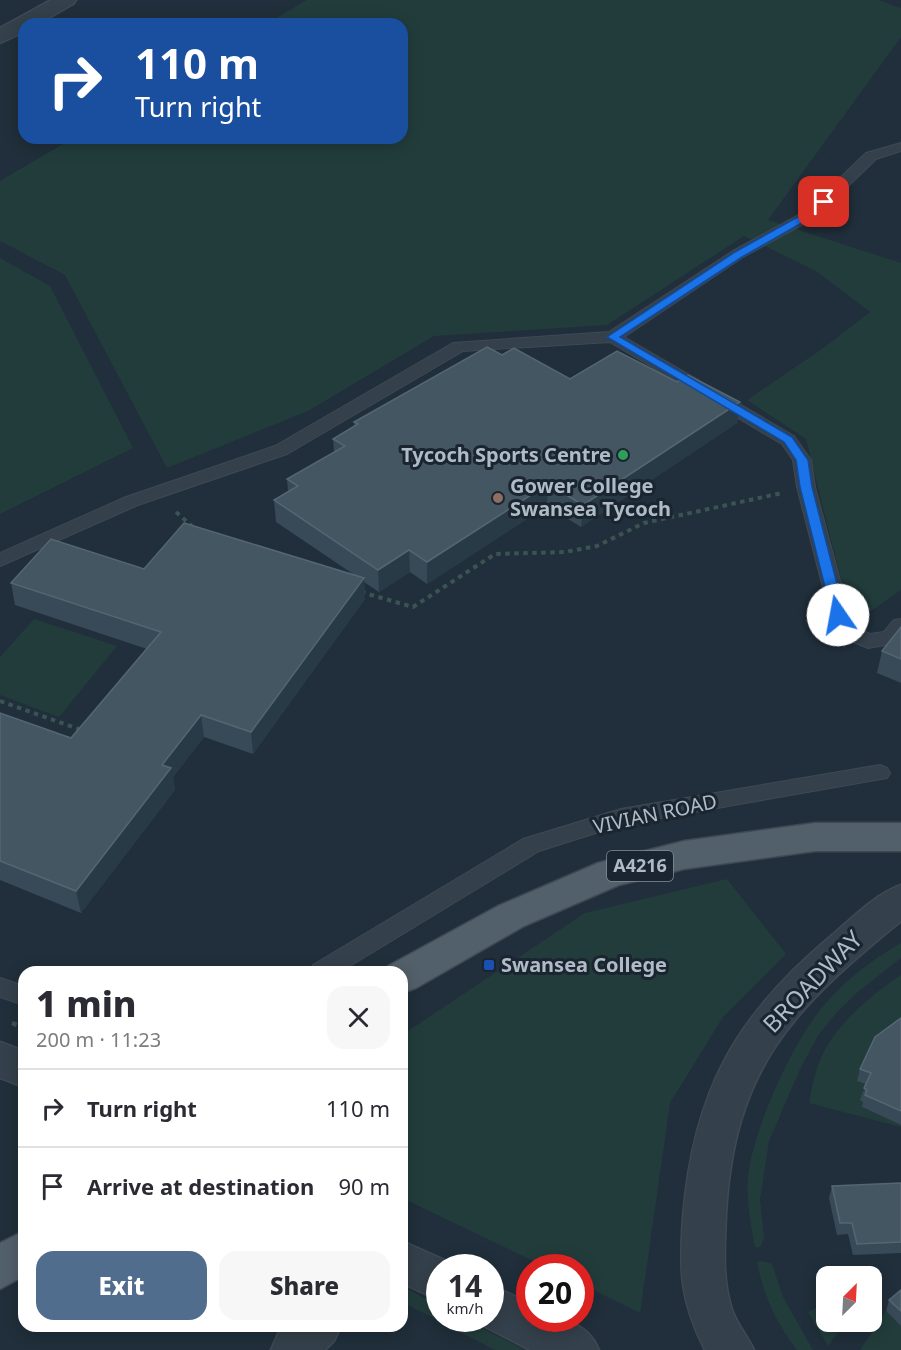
<!DOCTYPE html>
<html lang="en">
<head>
<meta charset="utf-8">
<style>
  body { margin:0; font-family:"Noto Sans",sans-serif; background:#f7f7f7; color:#2b2b33; height:100vh; display:flex; flex-direction:column; font-size:22px; white-space:nowrap }
  * { box-sizing:border-box; margin:0 }
  p { font-size:20px; color:#7c7c81 }
  .icon { flex:none; width:33px; height:33px; fill:none; stroke:currentColor; stroke-width:2; stroke-linecap:round; stroke-linejoin:round }
  .map { position:relative; flex:1; overflow:hidden }
  .panel { position:absolute; left:18px; top:966px; width:390px; height:366px; display:flex; flex-direction:column; background:#fff; border-radius:18px; box-shadow:0 3px 15px #0003 }
  .panel>* { flex:none }
  .top-card { position:absolute; left:18px; top:18px; width:390px; height:126px; border-radius:18px; box-shadow:0 3px 15px #0003; background:#1a4fa0; color:#fff; overflow:hidden }
  .needle { width:39px; rotate:24deg }
  .buttons { position:absolute; left:816px; top:1266px; display:grid; gap:12px }
  .buttons a { display:grid; place-items:center; width:66px; height:66px; border-radius:12px; background:#fff; box-shadow:0 3px 15px #0003; font-size:30px }
  .speed { position:absolute; left:426px; top:1254px; display:flex; gap:12px; font-size:30px; font-weight:700; text-align:center }
  .speed>* { display:grid; place-content:center; width:78px; height:78px; border-radius:50%; background:#fff; box-shadow:0 3px 15px #0003; line-height:1 }
  .speed small { font-size:15px; font-weight:400 }
  .speed .limit { border:9px solid #d22; background:#fff; color:#111 }
  .pin { position:absolute; display:grid; place-items:center; width:51px; height:51px; color:#fff; margin:-26px; border-radius:12px; box-shadow:0 3px 9px #0006 }
  .me { position:absolute; width:66px; margin:-33px; rotate:348deg; stroke-linejoin:round; filter:drop-shadow(0 0 4px #0008) }
  .turn { display:flex; align-items:center; gap:21px; height:126px; padding:0 18px; font-size:27px }
  .turn .icon { width:78px; height:78px; stroke-width:2.5 }
  .turn b { display:block; font-size:42px; line-height:51px }
  .round { display:grid; place-items:center; flex:none; width:63px; height:63px; border-radius:18px; background:#f7f7f7 }
  .head { display:flex; align-items:center; justify-content:space-between; height:102px; padding:0 18px }
  h1 { font-size:36px; font-weight:800; line-height:45px }
  .primary-button { display:flex; gap:12px; margin-top:auto; padding:12px 18px }
  .primary-button a { flex:1; height:69px; border-radius:18px; background:#506d8e; color:#fff; font-size:24px; font-weight:800; line-height:69px; text-align:center }
  .primary-button a+a { background:#f7f7f7; color:#2b2b33 }
  ul { padding:0; list-style:none }
  li { display:flex; align-items:center; gap:18px; height:78px; padding:0 18px; border-top:2px solid #e1e1e2 }
  li div { flex:1 }
  li b { display:block; font-size:22px }
  li em { font-style:normal }
  .map>svg:first-child { display:block }
  .green { fill:#223c3c }
  .lines { fill:none; stroke-linecap:round; stroke-linejoin:round }
  .service-casing { stroke:#3e4954; stroke-width:2 }
  .minor-casing { stroke:#3e4954; stroke-width:3 }
  .tertiary-casing { stroke:#3e4954; stroke-width:3 }
  .primary-casing { stroke:#3e4954; stroke-width:3 }
  .path-far1 { stroke:#3b5453; stroke-width:4; stroke-dasharray:4.5 4.5; stroke-linecap:butt }
  .path { stroke:#3b5453; stroke-width:4.5; stroke-dasharray:5 5; stroke-linecap:butt }
  .service { fill:#34404b; fill-rule:evenodd }
  .minor { fill:#34404b; fill-rule:evenodd }
  .tertiary { fill:#34404b; fill-rule:evenodd }
  .primary { fill:#52606b; fill-rule:evenodd }
  .wall { fill:#384a57 }
  .shaded-wall { fill:#293a47 }
  .building { fill:#455663; stroke:#556673; stroke-width:1.5 }
  .route { fill:#1a73e8; stroke:#114b97; stroke-width:1.5 }
  .leisure-dot { fill:#2e9e5b; stroke:#1a2530; stroke-width:2 }
  .education-dot { fill:#8d6e63; stroke:#1a2530; stroke-width:2 }
  .transit-dot { fill:#1a4fb4; stroke:#1a2530; stroke-width:2 }
  .labels { text-anchor:middle; stroke-width:6; stroke-linejoin:round; paint-order:stroke }
  .shield { fill:#1a2530; stroke:#828e9a; stroke-width:1.5 }
  .shield-label { font-size:18px; font-weight:bold; fill:#afbbc7 }
  .poi-label { font-size:20px; font-weight:bold; fill:#afbbc7; stroke:#1a2530; text-anchor:start }
  .street-label { font-size:20px; fill:#afbbc7; stroke:#1a2530 }
  .near-street-label { font-size:24px; fill:#afbbc7; stroke:#1a2530 }
</style>
</head>
<body>
<div class="map">
<svg width="901" height="1350" viewBox="0 0 901 1350">
  <rect width="100%" height="100%" fill="#202f3b"/>
  <path class="green" d="M307,0H878L901,8V37L768,220L901,263V590L852,624L806,439L747,400L822,349L870,312L816,271L744,236L607,325L434,336L308,411L167,468L65,275L0,241V181L73,138H402V24H266Z
    M0,258L50,286L133,448L0,514Z
    M34,619L117,646L59,717L0,695V657Z
    M727,879L786,954L723,1017L670,1103L640,1313L581,1284L580,1268L546,1267L402,1198V1035L585,913Z
    M901,943V958L860,990L839,1010L819,1034L801,1067L769,1141L760,1200L764,1239L760,1247H755C750,1222 745,1193 749,1169C757,1122 794,1038 826,1003C846,980 874,958 901,943Z
    M901,975V1028L867,1085L862,1107L901,1125V1127L809,1103C812,1087 815,1072 821,1058C835,1025 872,994 901,975Z
    M763,1261L772,1264L783,1297L813,1350H797C777,1324 763,1295 757,1262Z
    M402,1286L439,1306L440,1318L464,1319L525,1350H495L402,1302Z
    M826,1303V1322H846L828,1346L808,1312Z
    M886,1311L901,1326V1350H860Z"/>
  <g class="lines">
    <g class="service-casing">
      <path id="service" d="M901,143V151L876,159L816,217L743,257L624,337L794,436L811,460L815,487L852,626L870,634L884,632L894,620L901,619V638L897,643L868,648L836,635L834,630L797,487L793,460L782,444L610,342L463,351L287,454L138,505L0,566V553L126,497L275,446L453,343L609,332L733,251L806,211L866,153Z
        M880,765L887,768L890,773L887,778L621,825L539,851L340,972H310L313,965L523,839L621,809Z
        M0,978L24,986V1005L0,997Z"/>
    </g>
    <g class="minor-casing">
      <path id="minor" d="M51,0H76L73,4L38,24H24V32L0,43V28Z
        M286,1326H341L334,1341L325,1350H271L278,1334Z"/>
    </g>
    <g class="tertiary-casing">
      <path id="tertiary" d="M901,885V921C792,1010 734,1068 726,1215C725,1245 722,1276 731,1306C735,1322 747,1335 754,1350H705C680,1301 679,1271 683,1217C693,1092 735,1016 831,936C852,918 875,894 901,885Z
        M0,1042L24,1051V1087L0,1078Z
        M402,1241L456,1265L457,1268H440V1301L402,1283Z
        M490,1285L530,1303V1318C559,1318 586,1319 599,1350H530L474,1321L473,1318H490Z"/>
    </g>
    <g class="primary-casing">
      <path id="primary" d="M815,823H901V851H815L684,869L619,885L524,926L416,988L402,993V972H385L388,966L498,906L598,863L684,841Z
        M24,1231V1276L0,1289V1243Z"/>
    </g>
    <path class="path-far1" d="M176,512L193,527
      M361,592L413,607L495,554L565,552L597,546L644,523L782,493
      M0,701L84,731"/>
    <path class="path" d="M12,1023L24,1028"/>
    <use href="#service" class="service"/>
    <use href="#minor" class="minor"/>
    <use href="#tertiary" class="tertiary"/>
    <use href="#primary" class="primary"/>
  </g>
  <path class="wall" d="M502,355L570,379L677,382L740,402L737,423L581,527L547,506L427,584L410,572L379,592L364,582L365,599L253,754L204,737L173,777L175,790L81,913L0,880V713L71,738L147,649L15,605L11,583L144,569L353,574L276,522L274,500L288,491L287,479L334,452L333,439L355,427L354,422Z
    M901,627V683L877,673L882,651Z
    M901,1018V1125L862,1107L863,1102L860,1100L866,1084L857,1081L860,1069Z
    M901,1183V1253L853,1255L848,1234L837,1235L829,1198L832,1186Z
    M901,1290V1326L886,1311L889,1300Z"/>
  <path class="shaded-wall" d="M740,402L737,423L581,527L583,505Z
    M548,484L547,506L427,584V562Z
    M409,550L410,572L379,592L378,570Z
    M364,578L365,599L253,754L251,732Z
    M201,715L204,737L173,777L175,790L81,913L76,891L162,765Z"/>
  <path class="building" d="M487,347L502,355L514,348L570,379L617,351L677,382L688,375L740,402L583,505L548,484L427,562L409,550L378,570L274,500L298,486L287,479L345,446L333,439L358,424L354,422Z
    M184,523L364,578L251,732L201,715L162,765L171,768L76,891L0,861V713L71,738L161,632L11,583L51,539L144,569Z
    M901,627V659L882,651Z
    M901,1018V1111L865,1095L867,1090L864,1088L871,1073L860,1069L875,1037Z
    M901,1183V1242L857,1244L852,1223H840L832,1186Z
    M901,1290V1311L889,1300Z"/>
  <path class="route" d="M820,199L828,202L814,216L742,257L620,337L792,437L808,460L812,487L845,615L838,620L832,615L800,487L796,460L784,442L607,337L735,252L807,212Z"/>
  <circle class="leisure-dot" cx="623" cy="455" r="6"/>
  <circle class="education-dot" cx="498" cy="498" r="6"/>
  <rect class="transit-dot" x="483" y="959" width="12" height="12" rx="3"/>
  <g class="labels">
    <rect class="shield" x="607" y="851" width="66" height="30" rx="4.5"/>
    <g class="shield-label">
      <text x="640" y="872">A4216</text>
    </g>
    <g class="poi-label">
      <text x="611" y="462" text-anchor="end">Tycoch Sports Centre</text>
      <text x="510" y="493">Gower College<tspan x="510" dy="23">Swansea Tycoch</tspan></text>
      <text x="501" y="972">Swansea College</text>
    </g>
    <g class="street-label">
      <text transform="translate(655 814) rotate(-12)" y="7">VIVIAN ROAD</text>
    </g>
    <g class="near-street-label">
      <text transform="translate(813 982) rotate(-46)" y="8">BROADWAY</text>
    </g>
  </g>
</svg>
<div class="buttons">
<a><svg class="needle" viewBox="-14 -14 28 28"><path d="M0-13l5 13h-10z" fill="#e53935"/><path d="M0 13l5-13h-10z" fill="#7c7c81"/></svg></a>
</div>
<div class="speed"><div>14<small>km/h</small></div><div class="limit">20</div></div>
<div class="pin" style="left:824px;top:202px;background:#d93025"><svg class="icon" aria-label="arrive" viewBox="0 0 24 24"><path d="M6 21V4h12l-3 4 3 4H6"/></svg></div>
<svg class="me" style="left:838px;top:615px" viewBox="-20 -20 40 40"><circle r="19" fill="#fff"/><path d="M0-13L10 11 0 6-10 11z" fill="#1a73e8"/></svg>
<div class="top-card">
<div class="turn"><svg class="icon" aria-label="right" viewBox="0 0 24 24"><path d="M7 20v-9h11M14 6l5 5-5 5"/></svg><div><b>110 m</b>Turn right</div></div>
</div>
<section class="panel">
<div class="head"><div><h1>1 min</h1><p>200 m · 11:23</p></div><a class="round"><svg class="icon" aria-label="close" viewBox="0 0 24 24"><path d="M6 6l12 12M18 6L6 18"/></svg></a></div>
<ul>
<li><svg class="icon" aria-label="right" viewBox="0 0 24 24"><path d="M7 20v-9h11M14 6l5 5-5 5"/></svg><div><b>Turn right</b></div><em>110 m</em></li>
<li><svg class="icon" aria-label="arrive" viewBox="0 0 24 24"><path d="M6 21V4h12l-3 4 3 4H6"/></svg><div><b>Arrive at destination</b></div><em>90 m</em></li>
</ul>
<div class="primary-button"><a>Exit</a><a>Share</a></div>
</section>
</div>
</body>
</html>
